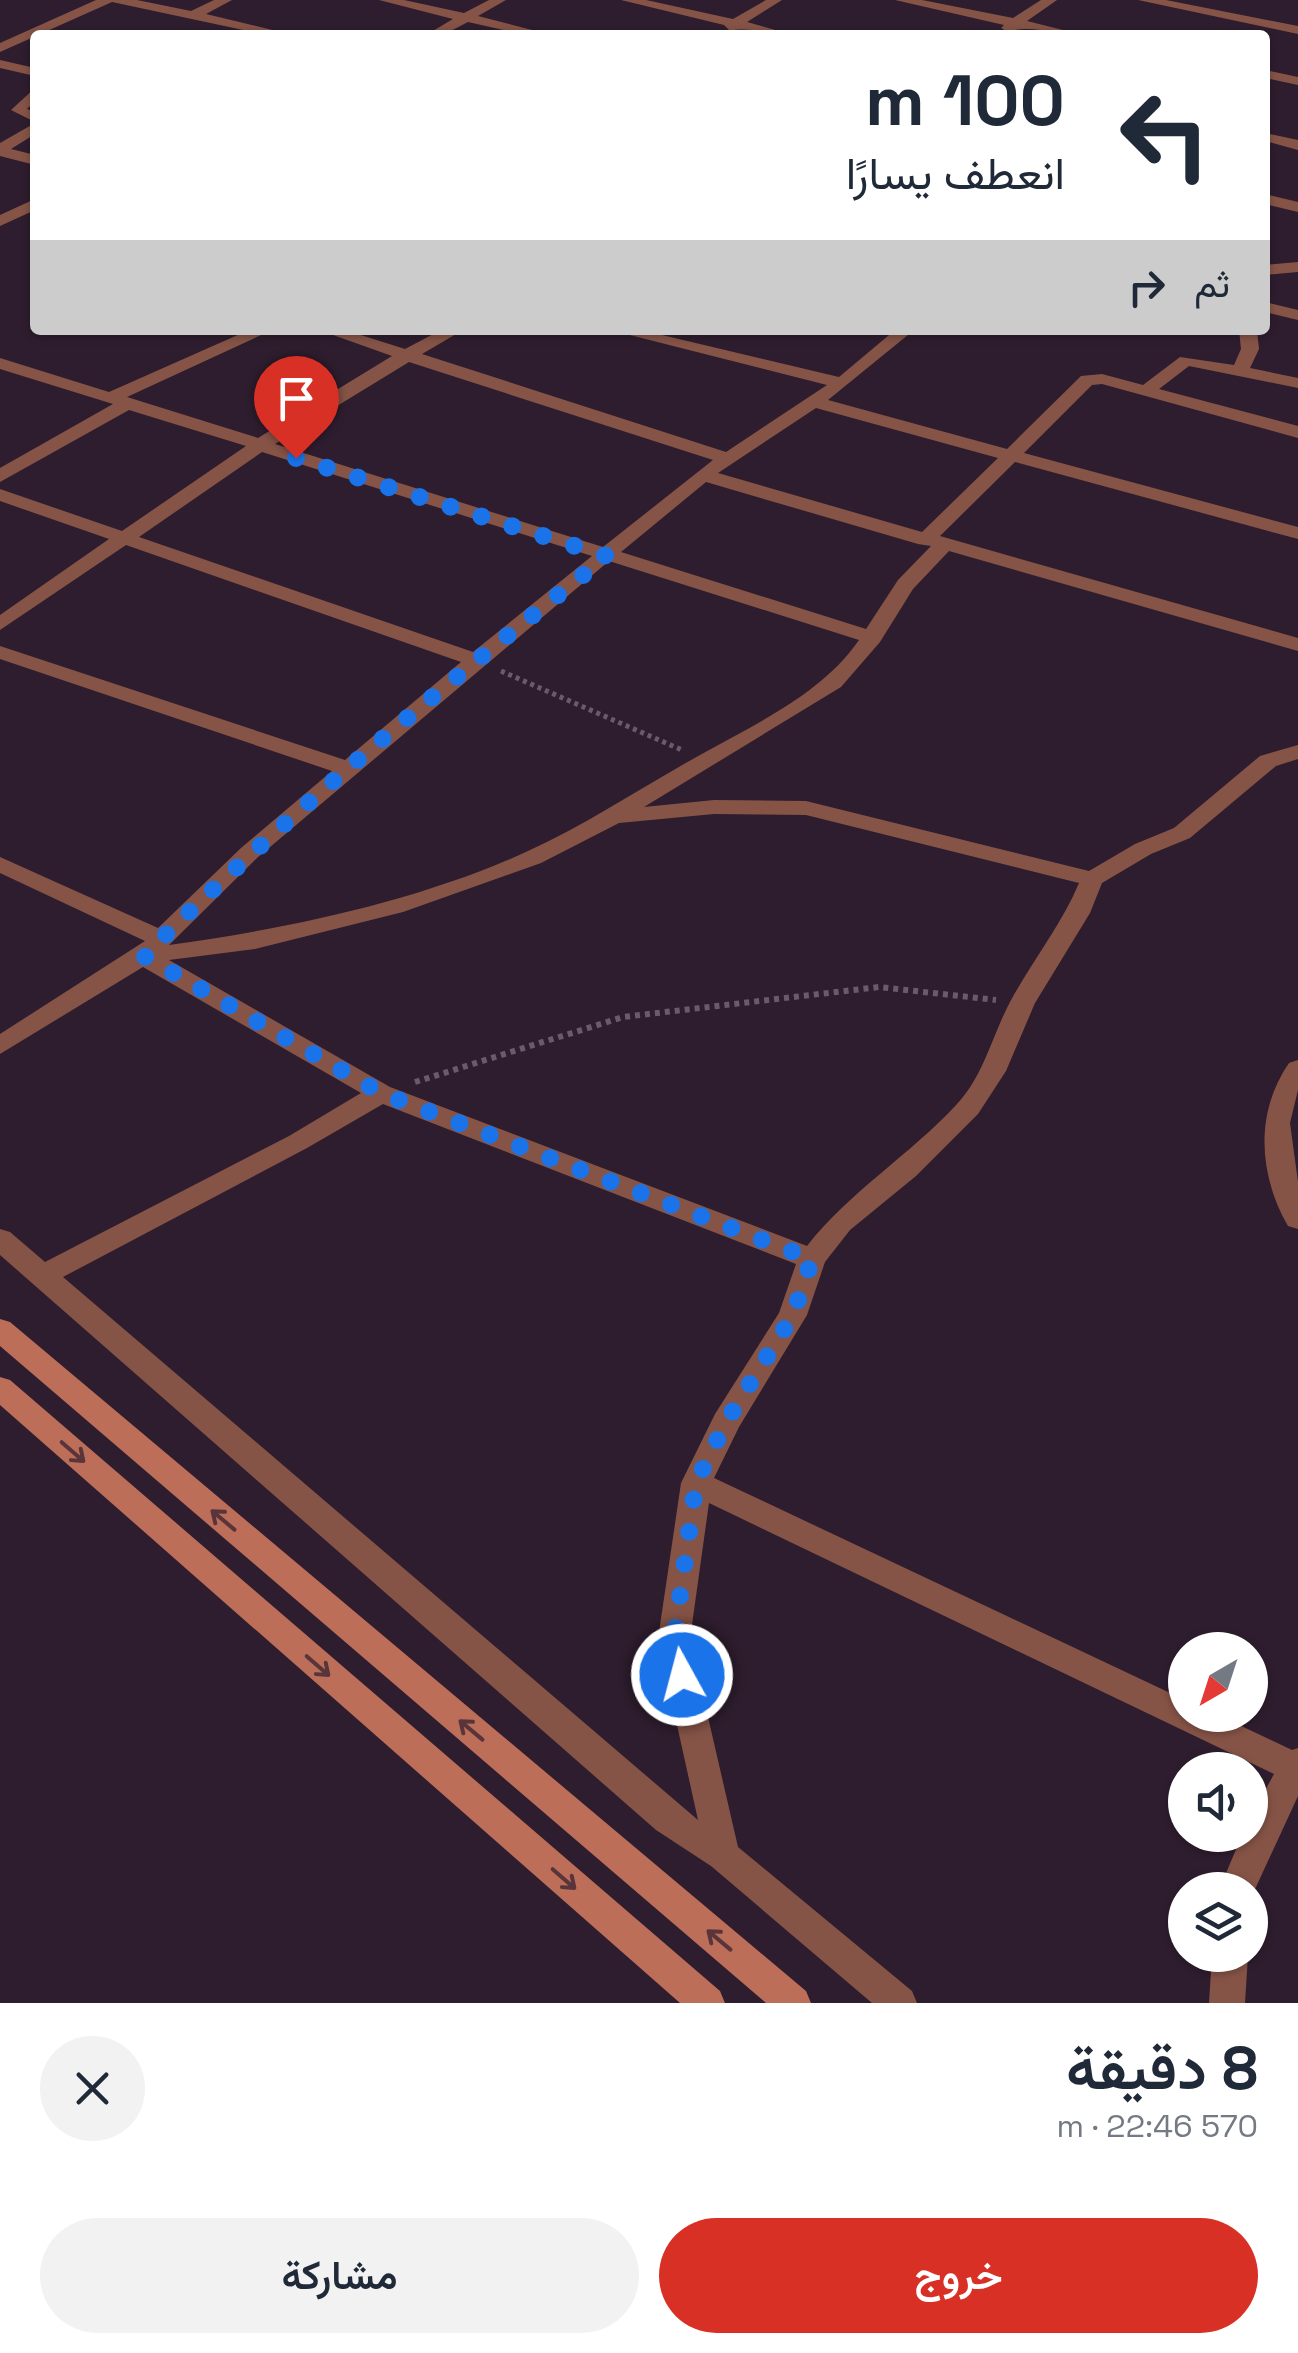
<!DOCTYPE html>
<html lang="ar">
<head>
<meta charset="utf-8">
<style>
  body { margin:0; font-family:"Space Grotesk",Vazirmatn,sans-serif; background:#f2f2f3; color:#1f2937; direction:rtl; height:100vh; display:flex; flex-direction:column; font-size:38px; white-space:nowrap }
  * { box-sizing:border-box; margin:0 }
  p { font-size:32px; color:#747a83 }
  .icon { flex:none; width:55px; height:55px; fill:none; stroke:currentColor; stroke-width:2; stroke-linecap:round; stroke-linejoin:round }
  .map { position:relative; height:2003px; overflow:hidden; direction:ltr }
  .details { display:flex; flex-direction:column; background:#fff; flex:1 }
  .details>* { flex:none }
  .banner { position:absolute; left:30px; top:30px; width:1240px; height:305px; border-radius:10px; box-shadow:0 2px 8px #0004; direction:rtl; background:#fff; color:#1f2937; overflow:hidden }
  .needle { width:65px; rotate:219deg }
  .fabs { position:absolute; left:1168px; top:1632px; display:grid; gap:20px }
  .fabs a { display:grid; place-items:center; width:100px; height:100px; border-radius:50%; background:#fff; box-shadow:0 2px 8px #0004; font-size:50px }
  .pin { position:absolute; display:grid; place-items:center; width:85px; height:85px; color:#fff; margin:-102px -42px; border-radius:50% 50% 50% 0; rotate:-45deg; box-shadow:0 0 10px #0007 }
  .pin .icon { rotate:45deg }
  .me { position:absolute; width:110px; margin:-55px; rotate:353deg; stroke-linejoin:round; filter:drop-shadow(0 0 8px #0008) }
  .turn { display:flex; align-items:center; gap:35px; height:210px; padding:0 40px; font-size:45px }
  .turn .icon { width:130px; height:130px; stroke-width:2.5 }
  .turn b { display:block; font-size:70px; line-height:85px }
  .then { display:flex; align-items:center; height:95px; padding:0 40px; background:#0003; gap:20px; font-size:38px }
  .round { display:grid; place-items:center; flex:none; width:105px; height:105px; border-radius:52px; background:#f2f2f3 }
  .overview { display:flex; align-items:center; justify-content:space-between; height:170px; padding:0 40px }
  h1 { font-size:60px; font-weight:600; line-height:75px }
  .primary-button { display:flex; gap:20px; margin-top:auto; padding:20px 40px }
  .primary-button a { flex:1; height:115px; border-radius:60px; background:#d93025; color:#fff; font-size:40px; font-weight:600; line-height:115px; text-align:center }
  .primary-button a+a { background:#f2f2f3; color:#1f2937 }
  .map>svg:first-child { display:block }
  .lines { fill:none; stroke-linecap:round; stroke-linejoin:round }
  .path-far1 { stroke:#6a5b6a; stroke-width:5; stroke-dasharray:4 4; stroke-linecap:butt }
  .path { stroke:#6a5b6a; stroke-width:6; stroke-dasharray:5 5; stroke-linecap:butt }
  .street { fill:#865447; fill-rule:evenodd }
  .secondary { fill:#bd6e59; fill-rule:evenodd }
  .oneway { stroke:#59353b }
  .route { stroke:#1a73e8; stroke-width:18; stroke-dasharray:0 32.4 }
</style>
</head>
<body>
<div class="map">
<svg width="1298" height="2003" viewBox="0 0 1298 2003">
  <rect width="100%" height="100%" fill="#2e1d2e"/>
  <g class="lines">
    <path class="path-far1" d="M501,671L682,750"/>
    <path class="path" d="M415,1082L623,1017L879,987L996,1000"/>
    <path class="street" d="M96,0H137L191,11L214,0H232L206,14L293,35H266L112,2L0,52V43Z
      M379,0H404L464,13L489,0H506L478,16L551,35H525L468,22L443,35H426L453,19Z
      M621,0H646L733,19L766,0H782L747,22L793,35C773,35 748,26 730,31L724,25Z
      M895,0H922L1013,18L1041,0H1057L1027,21L1083,35C1060,35 1028,24 1008,32L1001,28L1004,25Z
      M1138,0H1166L1298,26V34Z
      M0,60L35,68V76L0,68Z
      M1265,70L1298,77V85L1265,78Z
      M35,88V101L27,109L35,112V122L11,110Z
      M35,123V134L11,149L35,155V165L0,156V143Z
      M1265,133L1298,140V150L1265,141Z
      M1265,194L1298,202V212L1265,204Z
      M35,199V210L0,226V215Z
      M1298,262V272L1265,275V265Z
      M1265,302L1298,310V320L1265,312Z
      M249,330H272L127,397L258,438L392,356L319,330H345L405,349L441,330H463L422,354L726,452L827,385L610,330H641L839,377L895,330H914L828,400L1007,449L1081,376L1102,374L1143,385L1180,357L1234,365L1241,349L1239,330H1257L1259,349L1250,368L1298,378V388L1189,366L1159,389L1298,426V438L1102,384L1092,385L1024,453L1298,527V539L1015,462L940,536L1298,638V651L949,551L913,589L880,642L841,687L644,807L714,800L806,801L1089,871L1135,844L1174,828L1260,756L1298,745V759L1276,766L1190,838L1151,854L1102,883L1090,913L1035,1003L1006,1071L978,1114L916,1176L850,1230L825,1262L807,1315L739,1427L714,1478L1185,1700V1715H1218L1292,1750L1298,1748V1796L1250,1900V1890H1219L1242,1835H1250V1818L1274,1774L709,1503L690,1639L738,1847L912,1991L917,2003H872L711,1866L656,1830L0,1255V1229L10,1232L45,1262L289,1136L361,1093L143,967L0,1054V1034L145,941L0,873V857L158,928L241,848L332,771L0,659V646L345,760L461,662L126,545L0,630V615L109,539L0,501V489L122,531L246,446L129,410L0,482V468L113,404L0,369V358L109,392ZM409,362L713,460L603,547L275,444ZM816,408L998,458L922,532L718,473ZM262,452L592,556L473,652L139,537ZM706,482L918,544L931,546L898,580L866,629L621,552ZM609,561L859,640C822,694 755,724 700,755C642,787 589,823 528,851C420,901 286,929 169,945L257,858ZM714,814L806,815L1079,883C1061,926 1032,961 1010,1002C992,1036 984,1075 957,1104C910,1155 849,1192 807,1246L390,1087L169,960L255,949L403,912L541,863L619,823ZM383,1104L796,1264L779,1313L715,1414L681,1483L658,1639L698,1820L63,1277L307,1148Z
      M1298,1060V1090L1290,1123L1298,1182V1229L1288,1226C1258,1174 1255,1112 1289,1063Z
      M1212,1955H1248L1245,2003H1209Z"/>
    <path class="secondary" d="M0,1319L10,1322L806,1991L811,2003H766L0,1346Z
      M0,1377L10,1380L720,1991L725,2003H680L0,1405Z"/>
  </g>
  <defs><path id="oneway-shaft" d="M-6 0H5M1.5-3L5.5 0L1.5 3" fill="none" stroke-width="1.6" stroke-linecap="round" stroke-linejoin="round" transform="scale(2.5)"/></defs>
  <g class="oneway">
    <use href="#oneway-shaft" transform="translate(73 1452) rotate(41)"/>
    <use href="#oneway-shaft" transform="translate(223 1520) rotate(-140)"/>
    <use href="#oneway-shaft" transform="translate(318 1666) rotate(41)"/>
    <use href="#oneway-shaft" transform="translate(471 1730) rotate(-140)"/>
    <use href="#oneway-shaft" transform="translate(564 1879) rotate(41)"/>
    <use href="#oneway-shaft" transform="translate(719 1940) rotate(-140)"/>
  </g>
  <g class="lines">
    <path class="route" d="M296,458L607,556C447,683 289,812 144,956L381,1093L812,1259L793,1315L726,1422L696,1483L674,1639L682,1675"/>
  </g>
</svg>
<div class="fabs">
<a><svg class="needle" viewBox="-14 -14 28 28"><path d="M0-13l5 13h-10z" fill="#e53935"/><path d="M0 13l5-13h-10z" fill="#747a83"/></svg></a>
<a><svg class="icon" aria-label="sound" viewBox="0 0 24 24"><path d="M4 9h4l5-4v14l-5-4H4zM17 9q2 3 0 6"/></svg></a>
<a><svg class="icon" aria-label="layers" viewBox="0 0 24 24"><path d="M12 4l9 5-9 5-9-5zM3 14l9 5 9-5"/></svg></a>
</div>
<div class="pin" style="left:296px;top:458px;background:#d93025"><svg class="icon" aria-label="arrive" viewBox="0 0 24 24"><path d="M6 21V4h12l-3 4 3 4H6"/></svg></div>
<svg class="me" style="left:682px;top:1675px" viewBox="-20 -20 40 40"><circle r="17" fill="#1a73e8" stroke="#fff" stroke-width="3"/><path d="M0-11L8 9 0 5-8 9z" fill="#fff"/></svg>
<div class="banner">
<div class="turn"><svg class="icon" aria-label="left" viewBox="0 0 24 24"><path d="M17 20v-9H6M10 6l-5 5 5 5"/></svg><div><b>100 m</b>انعطف يسارًا</div></div>
<div class="then">ثم<svg class="icon" aria-label="right" viewBox="0 0 24 24"><path d="M7 20v-9h11M14 6l5 5-5 5"/></svg></div>
</div>
</div>
<section class="details">
<div class="overview"><div><h1>8 دقيقة</h1><p>570 m · 22:46</p></div><a class="round"><svg class="icon" aria-label="close" viewBox="0 0 24 24"><path d="M6 6l12 12M18 6L6 18"/></svg></a></div>
<div class="primary-button"><a>خروج</a><a>مشاركة</a></div>
</section>
</body>
</html>
